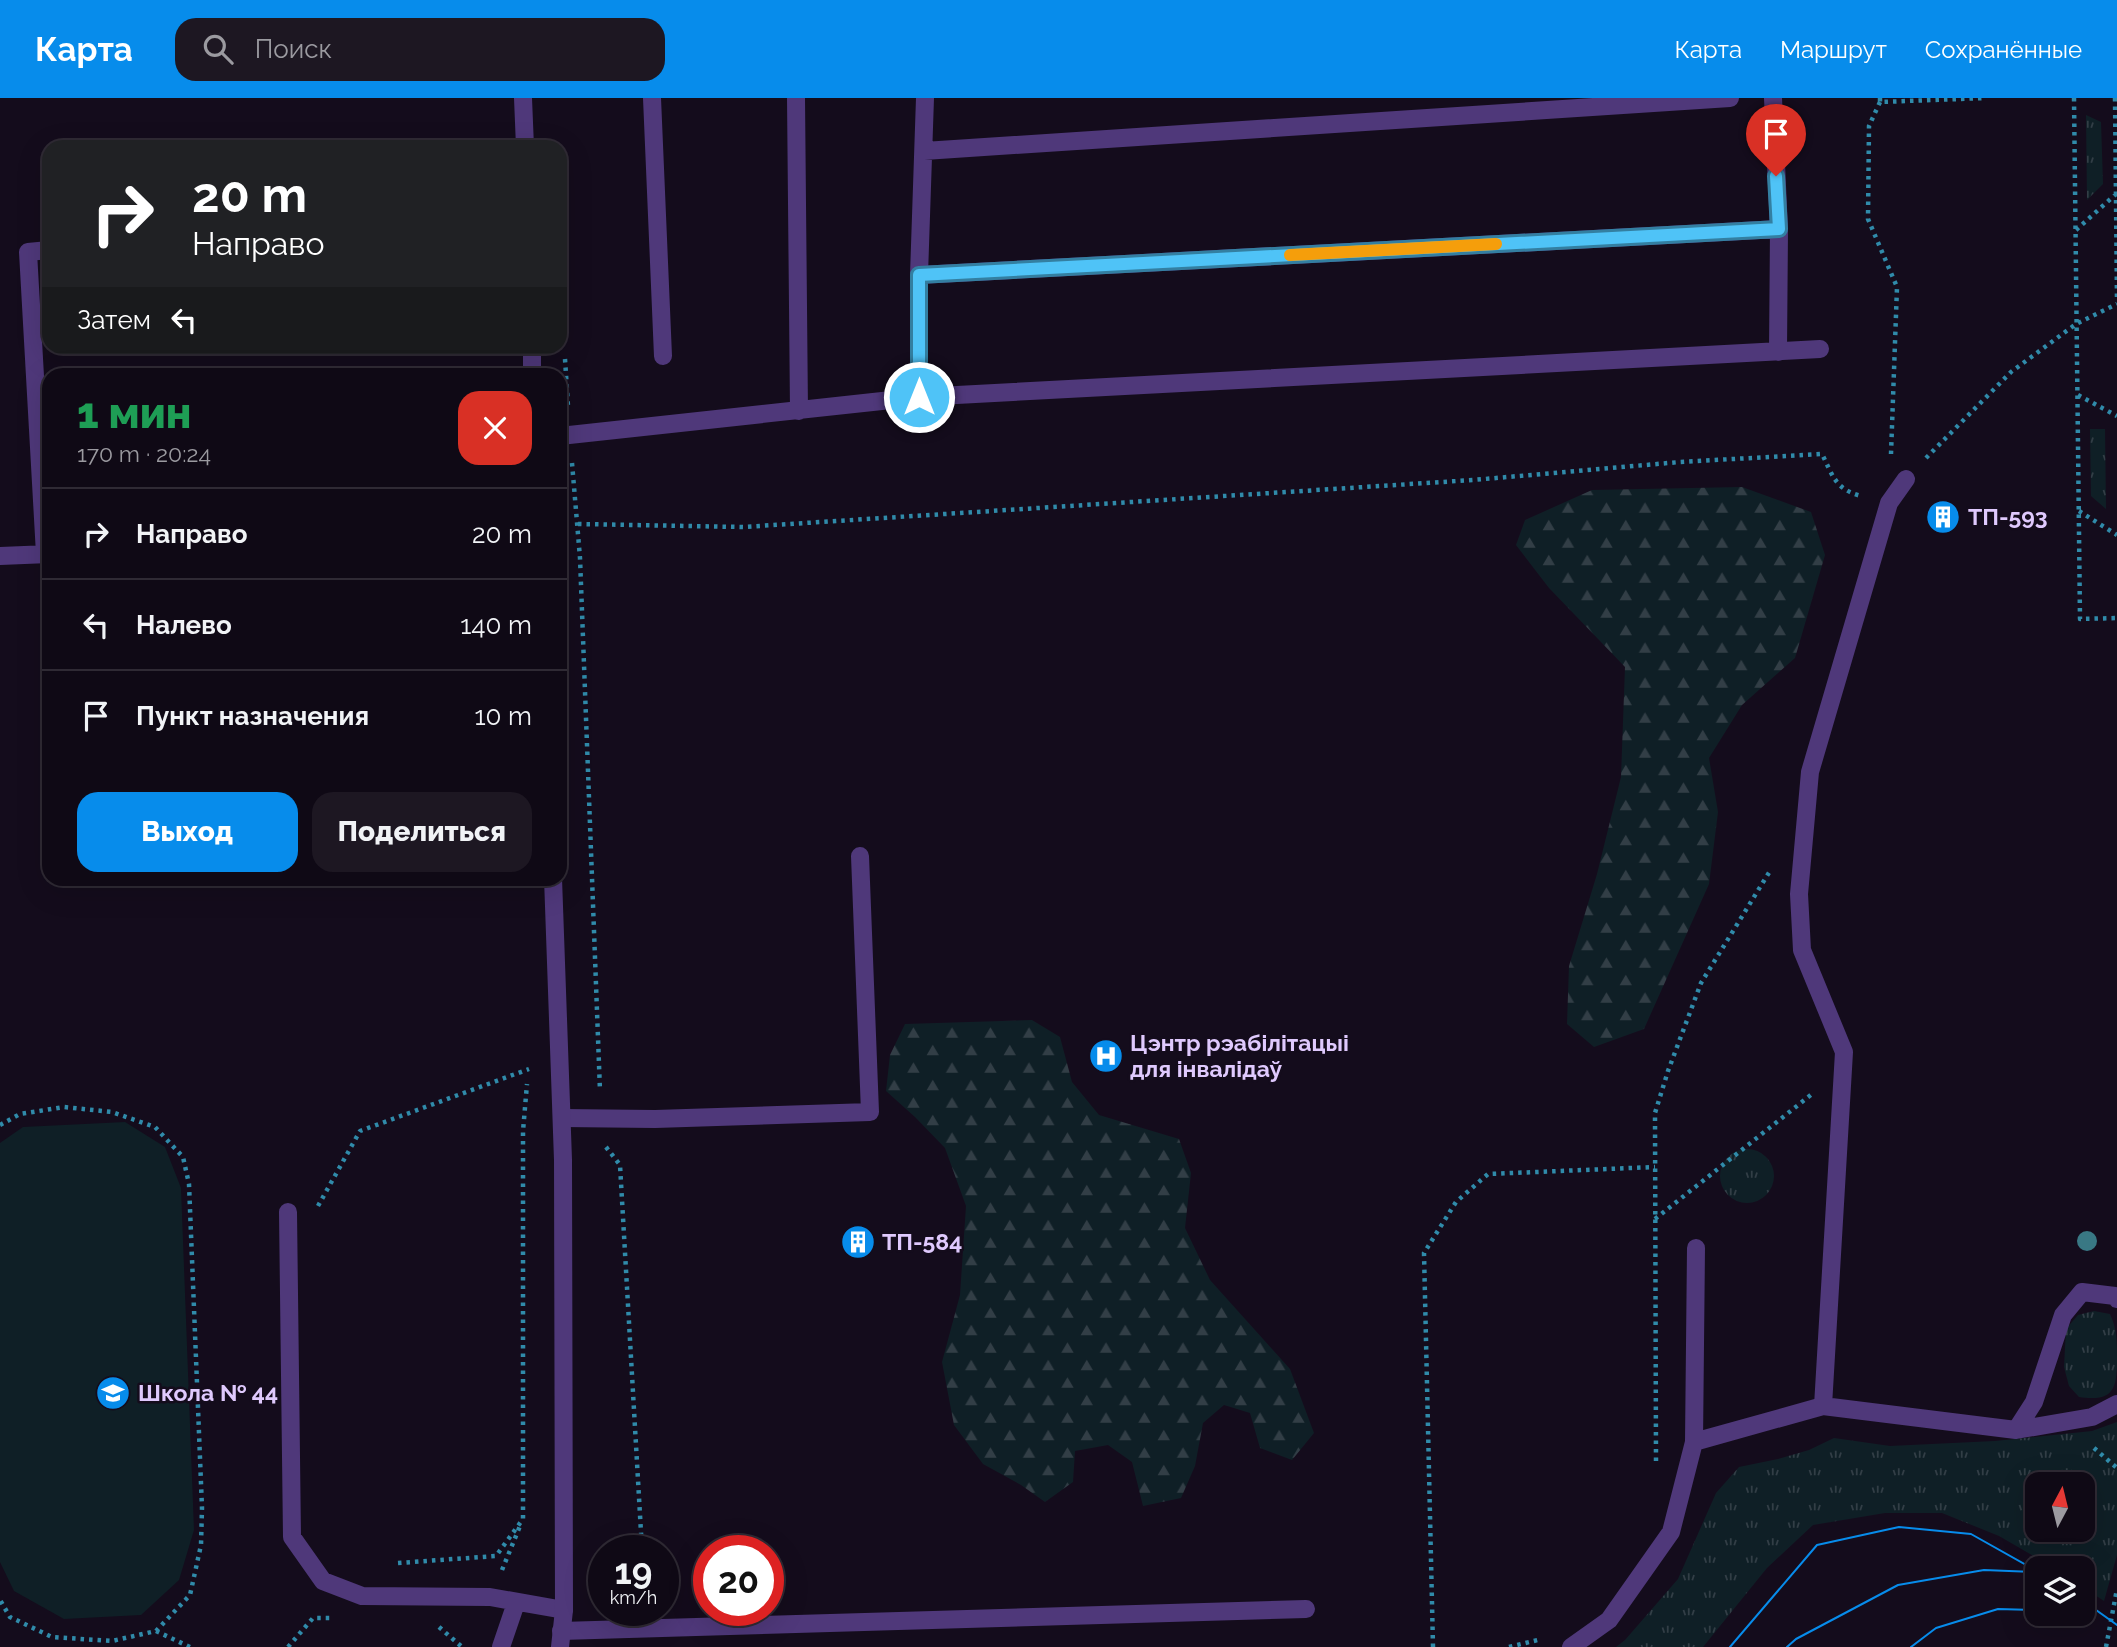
<!DOCTYPE html>
<html lang="ru">
<head>
<meta charset="utf-8">
<style>
  body { margin:0; font-family:Raleway,sans-serif; background:#1d1722; color:#f1f3f6; height:100vh; display:flex; flex-direction:column; font-size:26px; white-space:nowrap }
  * { box-sizing:border-box; margin:0 }
  p { font-size:23px; color:#9b9aa0 }
  .icon { flex:none; width:38px; height:38px; fill:none; stroke:currentColor; stroke-width:2; stroke-linecap:round; stroke-linejoin:round }
  .map { position:relative; flex:1; overflow:hidden }
  .panel { position:absolute; left:42px; top:270px; width:525px; height:518px; display:flex; flex-direction:column; background:#0f0915; border-radius:21px; box-shadow:0 7px 28px #0002,0 0 0 2px #2f2a34 }
  .panel>* { flex:none }
  .hud { position:absolute; left:42px; top:42px; width:525px; height:214px; border-radius:21px; box-shadow:0 7px 28px #0002,0 0 0 2px #2f2a34; background:#202124; color:#fff; overflow:hidden }
  .needle { width:46px; rotate:7deg }
  .fabs { position:absolute; left:2025px; top:1374px; display:grid; gap:14px }
  .fabs a { display:grid; place-items:center; width:70px; height:70px; border-radius:14px; background:#0f0915; box-shadow:0 7px 28px #0002,0 0 0 2px #2f2a34; font-size:35px }
  .speed { position:absolute; left:588px; top:1437px; display:flex; gap:14px; font-size:35px; font-weight:700; text-align:center }
  .speed>* { display:grid; place-content:center; width:91px; height:91px; border-radius:50%; background:#0f0915; box-shadow:0 7px 28px #0002,0 0 0 2px #2f2a34; line-height:1 }
  .speed small { font-size:18px; font-weight:400 }
  .speed .limit { border:10px solid #d22; background:#fff; color:#111 }
  .pin { position:absolute; display:grid; place-items:center; width:60px; height:60px; color:#fff; margin:-72px -30px; border-radius:50% 50% 50% 0; rotate:-45deg; box-shadow:0 0 7px #0007 }
  .pin .icon { rotate:45deg }
  .me { position:absolute; width:77px; margin:-38px; rotate:0deg; stroke-linejoin:round; filter:drop-shadow(0 0 5px #0008) }
  .turn { display:flex; align-items:center; gap:24px; height:147px; padding:0 35px; font-size:32px }
  .turn .icon { width:91px; height:91px; stroke-width:2.5 }
  .turn b { display:block; font-size:49px; line-height:60px }
  .then { display:flex; align-items:center; height:66px; padding:0 35px; background:#0003; gap:14px; font-size:26px }
  .round { display:grid; place-items:center; flex:none; width:74px; height:74px; border-radius:21px; background:#1d1722 }
  .headline { display:flex; align-items:center; justify-content:space-between; height:119px; padding:0 35px }
  h1 { font-size:42px; font-weight:800; line-height:52px; color:#1e9e55 }
  .action { display:flex; gap:14px; margin-top:auto; padding:14px 35px }
  .action a { flex:1; height:80px; border-radius:21px; background:#078ceb; color:#fff; font-size:28px; font-weight:800; line-height:80px; text-align:center }
  .action a+a { background:#1d1722; color:#f1f3f6 }
  ul { padding:0; list-style:none }
  li { display:flex; align-items:center; gap:21px; height:91px; padding:0 35px; border-top:2px solid #2f2a34 }
  li div { flex:1 }
  li b { display:block; font-size:26px }
  li em { font-style:normal }
  header { display:flex; align-items:center; gap:42px; box-sizing:border-box; height:98px; padding:0 35px; background:#078ceb; color:#fff }
  header strong { font-size:33px }
  nav { display:flex; gap:38px; margin-inline-start:auto; font-size:24px }
  .search { width:490px; height:63px; background:#1d1722; display:flex; align-items:center; gap:18px; box-sizing:border-box; padding:0 24px; border-radius:21px; color:#9b9aa0; font-size:26px }
  .map>svg:first-child { display:block }
  .grass { fill:url(#grass-tufts); fill-rule:evenodd }
  .forest { fill:url(#forest-firs) }
  .garden { fill:#0f1f26 }
  .lines { fill:none; stroke-linecap:round; stroke-linejoin:round }
  .path { stroke:#308baa; stroke-width:4.5; stroke-dasharray:3.5 5; stroke-linecap:butt }
  .lane { stroke:#4f387a; stroke-width:18 }
  .street { stroke:#4f387a; stroke-width:18 }
  .tram { stroke:#078ceb; stroke-width:2 }
  .tree { fill:#397884 }
  .route-casing { stroke:#337fa1; stroke-width:18 }
  .route { stroke:#4fc3f7; stroke-width:12 }
  .slow { stroke:#f59e0b; stroke-width:12 }
  .labels { text-anchor:middle; stroke-width:5; stroke-linejoin:round; paint-order:stroke }
  .poi-label { font-size:23px; font-weight:bold; fill:#dfc9fd; stroke:#140c1c; text-anchor:start }
</style>
</head>
<body>
<header>
<strong>Карта</strong>
<div class="search"><svg class="icon" aria-label="search" viewBox="0 0 24 24"><circle cx="10" cy="10" r="6"/><path d="M15 15l6 6"/></svg>Поиск</div>
<nav><a>Карта</a><a>Маршрут</a><a>Сохранённые</a></nav>
</header>
<div class="map">
<svg width="2117" height="1549" viewBox="0 0 2117 1549">
  <defs>
    <pattern id="grass-tufts" width="24" height="20" patternUnits="userSpaceOnUse" patternTransform="scale(1.75)"><rect width="24" height="20" fill="#0f1f26"/><path d="M3 7l-1-3M5 7V3M7 7l1-3M15 17l-1-3M17 17v-4M19 17l1-3" fill="none" stroke="#323e46"/></pattern>
    <pattern id="forest-firs" width="22" height="20" patternUnits="userSpaceOnUse" patternTransform="scale(1.75)"><rect width="22" height="20" fill="#0f1f26"/><path d="M5 1l3.5 6h-7zM16 11l3.5 6h-7z" fill="#323e46"/></pattern>
  </defs>
  <rect width="100%" height="100%" fill="#140c1c"/>
  <path class="grass" d="M2086,17L2101,24L2103,86L2087,102Z
    M2090,331H2105L2106,411L2091,398Z
    M1720 1078a27 27 0 1 1 54 0a27 27 0 1 1-54 0Z
    M2094,1213L2110,1216C2117,1231 2117,1244 2117,1260C2117,1291 2114,1304 2079,1299L2069,1288L2064,1269L2066,1231L2078,1217Z
    M2117,1324V1457L2104,1503L2083,1489L2082,1470H2054L1999,1438L1942,1415H1885L1813,1427L1767,1470L1703,1549H1616L1625,1542L1678,1481L1716,1395L1739,1369L1778,1361L1809,1352L1834,1340L1890,1348L1995,1343L2092,1333ZM2082,1386V1432H2037V1386Z"/>
  <path class="forest" d="M1742,389L1811,414L1825,457L1795,560L1742,607L1709,660L1718,714L1709,786L1644,931L1594,949L1567,926L1569,868L1597,776L1621,679L1625,569L1549,490L1516,447L1525,422L1592,392Z
    M1032,922L1060,939L1072,984L1099,1017L1179,1041L1191,1075L1185,1130L1210,1182L1290,1271L1314,1335L1292,1362L1260,1350L1250,1315L1224,1307L1203,1325L1195,1368L1181,1400L1143,1408L1132,1364L1108,1347L1075,1353L1073,1384L1045,1404L1021,1387L983,1366L954,1327L942,1264L960,1197L966,1108L945,1050L915,1019L886,993L890,957L905,926Z"/>
  <path class="garden" d="M125,1024L165,1049L181,1090L194,1432L179,1482L141,1517L64,1521L14,1493L0,1464V1045L23,1029Z"/>
  <g class="lines">
    <path class="path" d="M1880,0V4L1986,0
      M2074,0L2080,521L2117,520
      M2115,0L2117,203
      M1880,4L1869,28L1868,121L1897,189L1891,356
      M2076,132L2116,96
      M560,186L564,241
      M565,261L568,308
      M2078,297L2117,318
      M1926,360L2011,274L2076,226L2117,206
      M572,365L580,460L600,993
      M2079,413L2117,437
      M578,426L743,429L1473,382L1680,364L1822,356C1833,378 1835,391 1861,398
      M0,1027L20,1016L64,1009L112,1014L155,1029L183,1059L189,1086L202,1410L201,1447L190,1497L156,1533L112,1543L52,1539L10,1519L0,1502
      M606,1049L620,1067L642,1452
      M318,1108L360,1033L529,971
      M1655,1121L1812,996
      M2094,1350L2117,1370
      M1656,1363L1655,1015L1668,973L1701,885L1770,773
      M398,1465L496,1458L523,1421V1033L527,986
      M502,1472L520,1428
      M439,1529L462,1549
      M156,1533L190,1549
      M288,1549L313,1520H330
      M1433,1549L1424,1155L1456,1104L1488,1076L1655,1069
      M1509,1549L1542,1541
      M2106,1549L2117,1491"/>
    <path class="lane" d="M652,0L663,258
      M796,0L799,313
      M1773,0L1779,131L1778,254
      M924,53L1730,0
      M919,177L1779,131
      M919,299V177L925,0
      M560,338L919,299L1820,251
      M45,456L28,154L49,152
      M0,458L49,456
      M562,1020L655,1021L870,1014L860,758
      M288,1114L292,1439L323,1483L362,1498L490,1499L564,1512
      M1823,1308L2016,1332L2092,1319L2117,1306
      M2016,1332L2034,1304L2063,1217L2082,1194L2115,1198L2117,1201
      M1694,1344L1696,1150
      M561,1533L1306,1511
      M501,1549L516,1505
      M1571,1549L1609,1522L1671,1434L1694,1344L1823,1308L1844,954L1802,852L1799,796L1810,674L1889,405L1906,381"/>
    <path class="street" d="M523,0L525,49
      M532,248V276
      M553,780L563,1062L564,1512L560,1549"/>
    <path class="tram" d="M2082,1502L2117,1527
      M1730,1549L1817,1447L1899,1429L1971,1436L2037,1473
      M1787,1549L1796,1541L1898,1487L1984,1472L2034,1474
      M1911,1549L1936,1530L1998,1511L2037,1512"/>
  </g>
  <circle class="tree" cx="2087" cy="1143" r="10"/>
  <g class="lines">
    <g class="route-casing">
      <path id="route" d="M919,299V177L1779,131L1776,78"/>
    </g>
    <use href="#route" class="route"/>
    <path class="slow" d="M1290,157L1496,146"/>
  </g>
  <defs>
    <g id="building-disc" transform="scale(1.75)"><circle r="9.5" fill="#078ceb" stroke="#140c1c"/><path d="M-4-6H4V6H1V3H-1V6H-4ZM-2.5-4.3h1.7v1.8h-1.7ZM.8-4.3h1.7v1.8H.8ZM-2.5-1h1.7V.8h-1.7ZM.8-1h1.7V.8H.8Z" fill="#fff"/></g>
    <g id="hospital-disc" transform="scale(1.75)"><circle r="9.5" fill="#078ceb" stroke="#140c1c"/><path d="M-5-5h3v3.5h4V-5h3V5h-3V1.5h-4V5h-3Z" fill="#fff"/></g>
    <g id="school-disc" transform="scale(1.75)"><circle r="9.5" fill="#078ceb" stroke="#140c1c"/><path d="M0-5L7-2L0 1L-7-2ZM-4 1L0 2.5L4 1V4Q0 6-4 4Z" fill="#fff"/></g>
  </defs>
  <g fill-rule="evenodd">
    <use href="#building-disc" x="1943" y="419"/>
    <use href="#hospital-disc" x="1106" y="958"/>
    <use href="#building-disc" x="858" y="1144"/>
    <use href="#school-disc" x="113" y="1295"/>
  </g>
  <g class="labels">
    <g class="poi-label">
      <text x="1968" y="427">ТП-593</text>
      <text x="1130" y="953">Цэнтр рэабілітацыі<tspan x="1130" dy="26">для інвалідаў</tspan></text>
      <text x="882" y="1152">ТП-584</text>
      <text x="138" y="1303">Школа № 44</text>
    </g>
  </g>
</svg>
<div class="fabs">
<a><svg class="needle" viewBox="-14 -14 28 28"><path d="M0-13l5 13h-10z" fill="#e53935"/><path d="M0 13l5-13h-10z" fill="#9b9aa0"/></svg></a>
<a><svg class="icon" aria-label="layers" viewBox="0 0 24 24"><path d="M12 4l9 5-9 5-9-5zM3 14l9 5 9-5"/></svg></a>
</div>
<div class="speed"><div>19<small>km/h</small></div><div class="limit">20</div></div>
<div class="pin" style="left:1776px;top:78px;background:#d93025"><svg class="icon" aria-label="arrive" viewBox="0 0 24 24"><path d="M6 21V4h12l-3 4 3 4H6"/></svg></div>
<svg class="me" style="left:919px;top:299px" viewBox="-20 -20 40 40"><circle r="17" fill="#4fc3f7" stroke="#fff" stroke-width="3"/><path d="M0-11L8 9 0 5-8 9z" fill="#fff"/></svg>
<div class="hud">
<div class="turn"><svg class="icon" aria-label="right" viewBox="0 0 24 24"><path d="M7 20v-9h11M14 6l5 5-5 5"/></svg><div><b>20 m</b>Направо</div></div>
<div class="then">Затем<svg class="icon" aria-label="left" viewBox="0 0 24 24"><path d="M17 20v-9H6M10 6l-5 5 5 5"/></svg></div>
</div>
<section class="panel">
<div class="headline"><div><h1>1 мин</h1><p>170 m · 20:24</p></div><a class="round" style="background:#d93025;color:#fff"><svg class="icon" aria-label="close" viewBox="0 0 24 24"><path d="M6 6l12 12M18 6L6 18"/></svg></a></div>
<ul>
<li><svg class="icon" aria-label="right" viewBox="0 0 24 24"><path d="M7 20v-9h11M14 6l5 5-5 5"/></svg><div><b>Направо</b></div><em>20 m</em></li>
<li><svg class="icon" aria-label="left" viewBox="0 0 24 24"><path d="M17 20v-9H6M10 6l-5 5 5 5"/></svg><div><b>Налево</b></div><em>140 m</em></li>
<li><svg class="icon" aria-label="arrive" viewBox="0 0 24 24"><path d="M6 21V4h12l-3 4 3 4H6"/></svg><div><b>Пункт назначения</b></div><em>10 m</em></li>
</ul>
<div class="action"><a>Выход</a><a>Поделиться</a></div>
</section>
</div>
</body>
</html>
